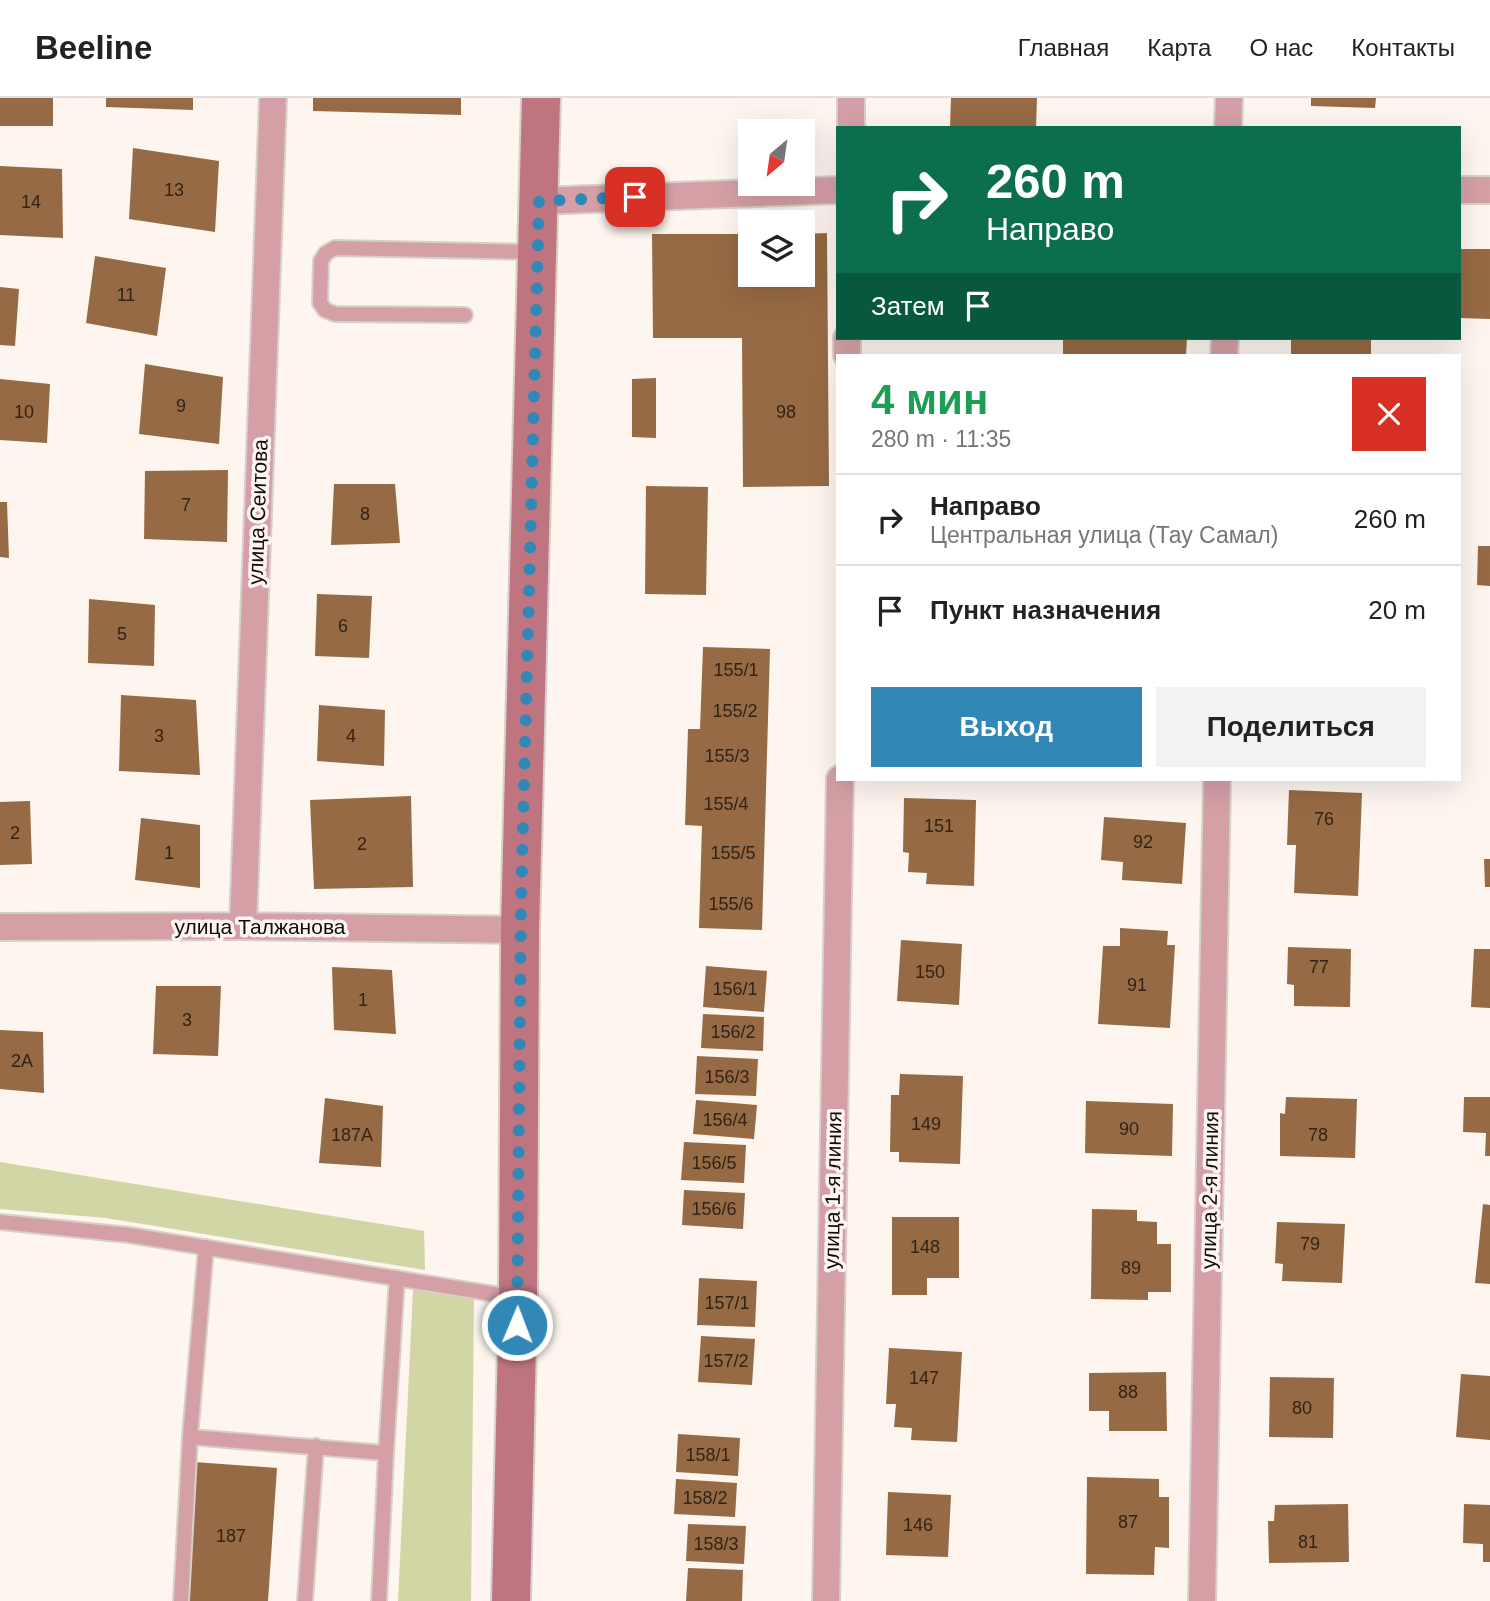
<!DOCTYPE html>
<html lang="ru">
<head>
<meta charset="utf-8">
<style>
  body { margin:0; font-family:Arial,sans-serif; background:#f2f2f2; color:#222; height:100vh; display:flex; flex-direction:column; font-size:26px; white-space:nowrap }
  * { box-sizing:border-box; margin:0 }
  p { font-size:23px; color:#767676 }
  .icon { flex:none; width:38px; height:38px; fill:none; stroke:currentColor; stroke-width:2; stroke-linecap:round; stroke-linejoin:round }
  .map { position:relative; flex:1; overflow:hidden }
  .panel { position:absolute; left:836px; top:256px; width:625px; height:427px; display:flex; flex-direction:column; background:#fff; border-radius:0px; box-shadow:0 7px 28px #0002 }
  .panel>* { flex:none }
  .banner { position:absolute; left:836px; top:28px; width:625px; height:214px; border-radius:0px; box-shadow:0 7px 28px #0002; background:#0b6e4f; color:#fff; overflow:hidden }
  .needle { width:46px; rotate:209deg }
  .fabs { position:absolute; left:738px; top:21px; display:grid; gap:14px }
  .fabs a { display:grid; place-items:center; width:77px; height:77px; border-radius:0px; background:#fff; box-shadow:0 7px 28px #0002; font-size:35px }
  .pin { position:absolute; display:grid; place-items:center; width:60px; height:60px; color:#fff; margin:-30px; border-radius:14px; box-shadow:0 4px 10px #0006 }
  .me { position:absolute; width:77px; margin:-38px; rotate:1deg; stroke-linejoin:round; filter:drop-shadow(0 0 5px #0008) }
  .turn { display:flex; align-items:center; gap:24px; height:147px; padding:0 35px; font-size:32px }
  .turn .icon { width:91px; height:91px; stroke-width:2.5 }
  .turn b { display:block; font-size:49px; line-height:60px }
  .then { display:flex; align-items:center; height:66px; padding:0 35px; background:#0003; gap:14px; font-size:26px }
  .round { display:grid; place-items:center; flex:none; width:74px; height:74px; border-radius:0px; background:#f2f2f2 }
  .headline { display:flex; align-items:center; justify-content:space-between; height:119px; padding:0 35px }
  h1 { font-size:42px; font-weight:700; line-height:52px; color:#1e9e55 }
  .cta { display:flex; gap:14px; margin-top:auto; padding:14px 35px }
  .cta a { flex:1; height:80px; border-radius:0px; background:#3188b7; color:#fff; font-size:28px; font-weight:700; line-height:80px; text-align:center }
  .cta a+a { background:#f2f2f2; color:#222 }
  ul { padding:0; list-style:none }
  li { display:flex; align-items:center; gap:21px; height:91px; padding:0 35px; border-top:2px solid #e0e0e0 }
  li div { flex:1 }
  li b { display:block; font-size:26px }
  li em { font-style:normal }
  header { display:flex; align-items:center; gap:42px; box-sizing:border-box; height:98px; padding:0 35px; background:#fff; border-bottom:2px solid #e0e0e0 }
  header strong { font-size:33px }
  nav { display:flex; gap:38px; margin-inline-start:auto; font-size:24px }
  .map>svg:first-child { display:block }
  .green { fill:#d1d6a4 }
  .building { fill:#966a44 }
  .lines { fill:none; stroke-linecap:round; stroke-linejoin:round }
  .service-casing { stroke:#d7d0c9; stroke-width:18 }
  .minor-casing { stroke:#d7d0c9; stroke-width:30 }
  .secondary-casing { stroke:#d7d0c9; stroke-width:42 }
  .service { stroke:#d4a0a6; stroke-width:14 }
  .minor { stroke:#d4a0a6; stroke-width:26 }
  .secondary { stroke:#bf7580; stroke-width:38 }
  .route { stroke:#3188b7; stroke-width:12; stroke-dasharray:0 21.6 }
  .labels { text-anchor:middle; stroke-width:7; stroke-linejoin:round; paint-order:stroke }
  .number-label { font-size:18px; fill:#322316 }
  .street-label { font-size:21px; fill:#110b06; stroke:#fdf5ee }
</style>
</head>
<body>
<header>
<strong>Beeline</strong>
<nav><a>Главная</a><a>Карта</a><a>О нас</a><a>Контакты</a></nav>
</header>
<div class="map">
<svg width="1490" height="1503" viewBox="0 0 1490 1503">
  <rect width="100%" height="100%" fill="#fdf5ee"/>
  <path class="green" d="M0,1064L424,1133L425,1172L106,1120L0,1111Z
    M442,1191L474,1195L471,1503H398L413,1192Z"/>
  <path class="building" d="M0,0H53V28H0Z
    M106,0H193V12L106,9Z
    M313,0H461V17L313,13Z
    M951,0H1037L1036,30H950Z
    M1311,0H1376L1375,10L1311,8Z
    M133,50L219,63L215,134L129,121Z
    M0,68L62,71L63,140L0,137Z
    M827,135L829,388L743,389L742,240H653L652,136H751V177H803V136Z
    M1460,151H1490V221L1460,220Z
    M95,158L166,170L157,238L86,225Z
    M0,189L19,191L15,248L0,247Z
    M1063,240H1187L1186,257H1063Z
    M1291,240H1371V257H1291Z
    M145,266L223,279L219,346L139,336Z
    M656,280V340L632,339V281Z
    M0,281L50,286L47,345L0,342Z
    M228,372L227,444L144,441L145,373Z
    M334,386H395L400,445L331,447Z
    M646,388L708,389L706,497L645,496Z
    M0,404H7L9,460L0,459Z
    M1478,448H1490V488L1477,487Z
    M317,496L372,498L369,560L315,558Z
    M89,501L155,507L154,568L88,565Z
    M703,549L770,551L762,832L699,830L702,728L685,727L688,631H700Z
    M121,597L196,602L200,677L119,673Z
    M319,607L385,612L384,668L317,663Z
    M1289,692L1362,695L1358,798L1294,795L1296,747H1287Z
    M411,698L413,789L314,791L310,702Z
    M904,700L976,702L974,788L926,786L927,775L908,774L909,755L903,754Z
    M30,703L32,766L0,767V704Z
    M1104,719L1186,725L1182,786L1122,782L1123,764L1101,762Z
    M141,720L200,727V790L135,782Z
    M1484,761H1490V789H1485Z
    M1120,830L1168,833L1167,847H1175L1170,930L1098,926L1103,848H1120Z
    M901,842L962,846L959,907L897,903Z
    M1288,849L1351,851L1350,909L1294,908V887L1287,886Z
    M1474,851H1490V910L1471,909Z
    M706,868L767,873L764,914L703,909Z
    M332,869L392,872L396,936L334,932Z
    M156,888H221L218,958L153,956Z
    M703,916L764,919L763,953L701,950Z
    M0,932L43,934L44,995L0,991Z
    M697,958L758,961L756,998L695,996Z
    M900,976L963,978L960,1066L899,1064V1054H890L891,997H899Z
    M1286,999L1357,1001L1355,1060L1280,1058V1015L1285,1016Z
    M1464,999H1490V1058H1485L1486,1035L1463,1034Z
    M325,1000L383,1008L381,1069L319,1065Z
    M696,1002L757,1007L754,1041L693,1036Z
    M1086,1003L1173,1006L1172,1058L1085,1055Z
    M684,1044L746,1047L744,1085L681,1082Z
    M684,1092L745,1095L743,1131L682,1127Z
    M1483,1106L1490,1107V1186L1475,1185Z
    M1092,1111L1137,1112V1123L1157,1124V1146H1171V1194H1148V1202L1091,1201Z
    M892,1119H959V1180H927V1197H892Z
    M1277,1124L1345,1126L1342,1185L1282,1183L1283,1166L1275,1165Z
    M699,1180L757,1183L755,1229L697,1227Z
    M701,1238L755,1241L752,1287L698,1284Z
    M889,1250L962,1254L957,1344L911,1342L912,1330L894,1329L896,1306H886Z
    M1166,1274L1167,1333H1109V1313H1089V1275Z
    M1461,1276L1490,1278V1342L1456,1339Z
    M1270,1279L1334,1280L1333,1340L1269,1339Z
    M678,1336L740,1340L738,1378L676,1374Z
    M194,1364L277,1370L268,1503H185Z
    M1087,1379L1159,1381V1399H1169V1450L1155,1449L1154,1477L1086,1476Z
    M676,1381L737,1385L735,1419L674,1416Z
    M888,1394L951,1397L948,1459L886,1457Z
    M1348,1406L1349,1464L1269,1465L1268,1423H1274L1275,1407Z
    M1464,1406L1490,1407V1464H1483V1446L1463,1445Z
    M688,1426L746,1428L744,1466L686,1463Z
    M688,1470L743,1472L742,1503H686Z"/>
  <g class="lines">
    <g class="service-casing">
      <path id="service" d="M465,217L335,216L325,212L320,205L321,163L326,155L335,150L537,154
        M0,1124L129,1137L518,1200
        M190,1339L206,1149
        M386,1355L397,1180
        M181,1503L190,1339L386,1355L379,1503
        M305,1503L316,1348"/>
    </g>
    <g class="minor-casing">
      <path id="minor" d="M851,30V0
        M1228,30L1229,0
        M1460,92H1490
        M539,103L838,92
        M847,257V240
        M1224,257L1225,240
        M243,828L273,0
        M0,829L243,828L520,832
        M826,1503L840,681
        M1202,1503L1217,681"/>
    </g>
    <g class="secondary-casing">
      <path id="secondary" d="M511,1503L518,1200L520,832L541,0"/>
    </g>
    <use href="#service" class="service"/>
    <use href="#minor" class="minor"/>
    <use href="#secondary" class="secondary"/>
  </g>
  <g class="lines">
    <path class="route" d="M517,1227L521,804L539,103L635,99"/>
  </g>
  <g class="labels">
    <g class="number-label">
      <text x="174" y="98">13</text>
      <text x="31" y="110">14</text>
      <text x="126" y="203">11</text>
      <text x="181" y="314">9</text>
      <text x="24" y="320">10</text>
      <text x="786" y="320">98</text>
      <text x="186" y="413">7</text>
      <text x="365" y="422">8</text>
      <text x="343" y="534">6</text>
      <text x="122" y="542">5</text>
      <text x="736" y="578">155/1</text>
      <text x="735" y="619">155/2</text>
      <text x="159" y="644">3</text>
      <text x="351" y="644">4</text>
      <text x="727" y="664">155/3</text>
      <text x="726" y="712">155/4</text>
      <text x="1324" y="727">76</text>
      <text x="939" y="734">151</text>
      <text x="15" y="741">2</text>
      <text x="1143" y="750">92</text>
      <text x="362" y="752">2</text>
      <text x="169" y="761">1</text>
      <text x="733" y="761">155/5</text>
      <text x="731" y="812">155/6</text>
      <text x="1319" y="875">77</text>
      <text x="930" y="880">150</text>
      <text x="1137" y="893">91</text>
      <text x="735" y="897">156/1</text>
      <text x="363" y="908">1</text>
      <text x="187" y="928">3</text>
      <text x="733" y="940">156/2</text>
      <text x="22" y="969">2А</text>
      <text x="727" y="985">156/3</text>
      <text x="725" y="1028">156/4</text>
      <text x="926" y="1032">149</text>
      <text x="1129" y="1037">90</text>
      <text x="352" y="1043">187А</text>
      <text x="1318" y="1043">78</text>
      <text x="714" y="1071">156/5</text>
      <text x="714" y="1117">156/6</text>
      <text x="1310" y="1152">79</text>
      <text x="925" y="1155">148</text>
      <text x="1131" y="1176">89</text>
      <text x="727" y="1211">157/1</text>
      <text x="726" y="1269">157/2</text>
      <text x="924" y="1286">147</text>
      <text x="1128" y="1300">88</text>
      <text x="1302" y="1316">80</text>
      <text x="708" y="1363">158/1</text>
      <text x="705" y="1406">158/2</text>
      <text x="1128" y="1430">87</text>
      <text x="918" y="1433">146</text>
      <text x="231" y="1444">187</text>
      <text x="1308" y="1450">81</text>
      <text x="716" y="1452">158/3</text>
    </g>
    <g class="street-label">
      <text transform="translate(258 414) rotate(-88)" y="7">улица Сеитова</text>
      <text x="260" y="836">улица Талжанова</text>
      <text transform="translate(833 1092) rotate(-89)" y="7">улица 1-я линия</text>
      <text transform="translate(1210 1092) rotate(-89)" y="7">улица 2-я линия</text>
    </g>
  </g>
</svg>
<div class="fabs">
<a><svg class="needle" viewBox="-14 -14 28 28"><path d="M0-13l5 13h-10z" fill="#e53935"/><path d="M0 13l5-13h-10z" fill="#767676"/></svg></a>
<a><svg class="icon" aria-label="layers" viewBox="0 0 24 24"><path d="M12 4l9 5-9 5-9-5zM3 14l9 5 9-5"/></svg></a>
</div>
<div class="pin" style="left:635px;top:99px;background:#d93025"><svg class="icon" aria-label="arrive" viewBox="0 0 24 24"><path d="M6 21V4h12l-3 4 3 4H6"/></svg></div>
<svg class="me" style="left:517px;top:1227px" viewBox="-20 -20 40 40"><circle r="17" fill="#3188b7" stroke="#fff" stroke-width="3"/><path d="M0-11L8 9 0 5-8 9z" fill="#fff"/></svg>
<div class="banner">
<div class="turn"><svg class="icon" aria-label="right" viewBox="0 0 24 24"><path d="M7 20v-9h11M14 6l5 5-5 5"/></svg><div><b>260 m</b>Направо</div></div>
<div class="then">Затем<svg class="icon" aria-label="arrive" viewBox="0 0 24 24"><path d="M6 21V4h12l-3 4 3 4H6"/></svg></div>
</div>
<section class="panel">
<div class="headline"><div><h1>4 мин</h1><p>280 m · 11:35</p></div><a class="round" style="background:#d93025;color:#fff"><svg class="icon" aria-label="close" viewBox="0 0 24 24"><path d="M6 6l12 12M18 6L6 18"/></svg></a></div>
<ul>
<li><svg class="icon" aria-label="right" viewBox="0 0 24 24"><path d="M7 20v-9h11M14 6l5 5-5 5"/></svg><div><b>Направо</b><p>Центральная улица (Тау Самал)</p></div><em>260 m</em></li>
<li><svg class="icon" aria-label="arrive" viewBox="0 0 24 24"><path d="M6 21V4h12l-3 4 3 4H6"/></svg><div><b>Пункт назначения</b></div><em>20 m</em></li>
</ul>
<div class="cta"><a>Выход</a><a>Поделиться</a></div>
</section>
</div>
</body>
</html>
